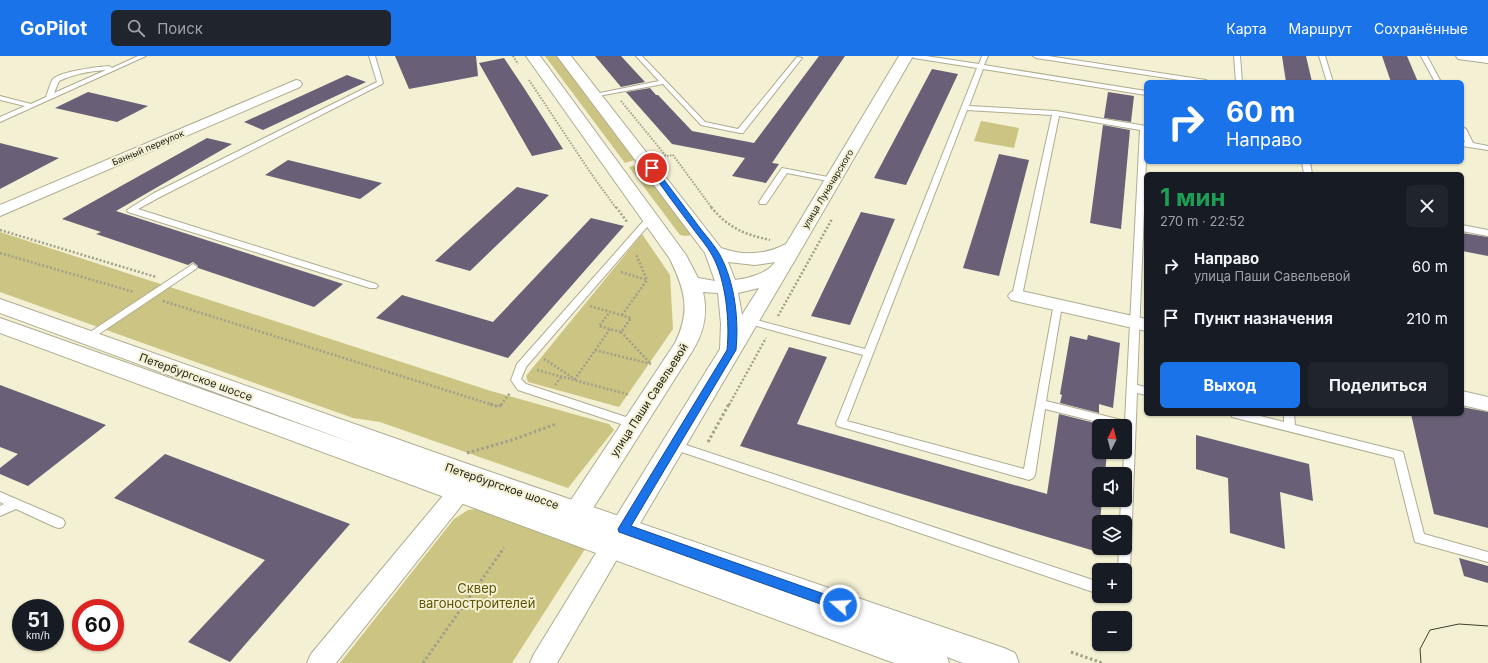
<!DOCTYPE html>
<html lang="ru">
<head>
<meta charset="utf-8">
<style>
  body { margin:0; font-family:Inter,sans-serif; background:#20242c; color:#f1f3f6; height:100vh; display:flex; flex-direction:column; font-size:15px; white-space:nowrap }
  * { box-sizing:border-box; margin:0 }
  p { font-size:13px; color:#9ea1a6 }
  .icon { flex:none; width:22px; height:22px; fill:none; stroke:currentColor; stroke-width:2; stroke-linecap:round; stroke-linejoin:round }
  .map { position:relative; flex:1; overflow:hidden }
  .sheet { position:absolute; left:1144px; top:116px; width:320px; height:244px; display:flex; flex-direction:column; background:#171b24; border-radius:6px; box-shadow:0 1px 3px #0004 }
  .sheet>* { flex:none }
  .hud { position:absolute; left:1144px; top:24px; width:320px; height:84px; border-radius:6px; box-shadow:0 1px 3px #0004; background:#1a73e8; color:#fff; overflow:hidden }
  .needle { width:26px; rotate:6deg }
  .fabs { position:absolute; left:1092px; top:363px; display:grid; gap:8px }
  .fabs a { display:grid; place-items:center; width:40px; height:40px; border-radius:6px; background:#171b24; box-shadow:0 1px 3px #0004; font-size:20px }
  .speed { position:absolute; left:12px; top:543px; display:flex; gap:8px; font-size:20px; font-weight:700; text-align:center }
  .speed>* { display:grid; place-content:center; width:52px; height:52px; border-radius:50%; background:#171b24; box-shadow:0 1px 3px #0004; line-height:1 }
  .speed small { font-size:10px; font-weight:400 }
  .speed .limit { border:6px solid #d22; background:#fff; color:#111 }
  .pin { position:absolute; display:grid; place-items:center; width:34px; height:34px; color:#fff; margin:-17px; border:2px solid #fff; border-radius:50%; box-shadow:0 1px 4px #0007 }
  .me { position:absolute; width:44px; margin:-22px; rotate:289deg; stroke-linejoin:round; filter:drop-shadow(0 0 3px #0008) }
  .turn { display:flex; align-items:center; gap:14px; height:84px; padding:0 16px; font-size:18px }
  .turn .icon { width:52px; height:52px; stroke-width:2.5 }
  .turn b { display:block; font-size:28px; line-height:34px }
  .round { display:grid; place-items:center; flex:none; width:42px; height:42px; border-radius:6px; background:#20242c }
  .head { display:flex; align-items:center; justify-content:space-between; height:68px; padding:0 16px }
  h1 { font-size:24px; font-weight:700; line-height:30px; color:#1e9e55 }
  .primary-button { display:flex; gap:8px; margin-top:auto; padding:8px 16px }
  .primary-button a { flex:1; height:46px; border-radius:6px; background:#1a73e8; color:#fff; font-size:16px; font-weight:700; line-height:46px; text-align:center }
  .primary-button a+a { background:#20242c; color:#f1f3f6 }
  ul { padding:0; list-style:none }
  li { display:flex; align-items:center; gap:12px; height:52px; padding:0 16px }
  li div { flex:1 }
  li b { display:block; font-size:15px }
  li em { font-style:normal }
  header { display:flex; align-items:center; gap:24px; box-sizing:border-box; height:56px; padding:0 20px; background:#1a73e8; color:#fff }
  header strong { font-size:19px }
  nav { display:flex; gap:22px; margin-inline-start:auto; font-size:14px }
  .search { width:280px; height:36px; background:#20242c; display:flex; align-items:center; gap:10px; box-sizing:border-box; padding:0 14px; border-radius:6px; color:#9ea1a6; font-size:15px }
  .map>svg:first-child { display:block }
  .green { fill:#cbc482 }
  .building { fill:#696077 }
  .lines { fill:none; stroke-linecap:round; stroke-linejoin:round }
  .lane-casing { stroke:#afac91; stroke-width:2 }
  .street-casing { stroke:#afac91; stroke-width:2 }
  .secondary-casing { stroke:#afac91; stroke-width:2 }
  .primary-casing { stroke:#afac91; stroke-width:2 }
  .path-far2 { stroke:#a2a08a; stroke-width:2; stroke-dasharray:1.5 1.5; stroke-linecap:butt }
  .path-far1 { stroke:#a2a08a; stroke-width:2.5; stroke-dasharray:2 2; stroke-linecap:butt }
  .path { stroke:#a2a08a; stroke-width:3; stroke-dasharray:2.5 2.5; stroke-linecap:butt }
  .lane { fill:#fff; fill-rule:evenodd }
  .street { fill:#fff; fill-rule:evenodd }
  .secondary { fill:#fff; fill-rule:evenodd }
  .primary { fill:#fff; fill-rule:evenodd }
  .tram { stroke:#414032; stroke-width:1 }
  .route { fill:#1a73e8; stroke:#114b97 }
  .labels { text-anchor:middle; stroke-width:4; stroke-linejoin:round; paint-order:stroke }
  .far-street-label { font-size:9px; fill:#232217; stroke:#f3f0d3 }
  .street-label { font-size:11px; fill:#232217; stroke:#f3f0d3 }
  .near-park-label { font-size:13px; fill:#5e5605; stroke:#f3f0d3 }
</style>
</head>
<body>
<header>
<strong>GoPilot</strong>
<div class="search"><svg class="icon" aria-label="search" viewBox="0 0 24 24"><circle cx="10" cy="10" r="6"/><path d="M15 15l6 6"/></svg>Поиск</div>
<nav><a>Карта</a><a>Маршрут</a><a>Сохранённые</a></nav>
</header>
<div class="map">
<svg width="1488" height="607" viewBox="0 0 1488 607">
  <rect width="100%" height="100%" fill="#f3f0d3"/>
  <path class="green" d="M545,0H558L638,103L625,107Z
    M981,65L1019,72L1014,92L974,85Z
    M641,108L692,179L685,180L680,179L629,111Z
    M0,176L491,335L609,368L614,374L568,432L380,366L353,362L0,236Z
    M642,178L670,219L673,273L619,351L528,326L526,320Z
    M483,452L585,493L512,607H340L454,463L468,454Z"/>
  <path class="building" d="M395,0H476L478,20L409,33Z
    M595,0H621L645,26L621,31Z
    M819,0H845L772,107L779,108L766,127L732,120L745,102L672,88L626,36L650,32L656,39H658L692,75L754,87Z
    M1282,0H1306L1312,26H1286Z
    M1382,0H1407L1418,26H1391Z
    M504,2L524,32L563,93L532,100L479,7Z
    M932,13L958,18L906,129L874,122Z
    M347,19L366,26L263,74L244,66Z
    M88,36L148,50L117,66L55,52Z
    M1108,36L1134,40L1131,66L1104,62Z
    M1103,69L1130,74L1121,173L1090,167Z
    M207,82L232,88L116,155L343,228L314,251L198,212V210L193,206L188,209L96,178L101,176L62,163Z
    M0,87L59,102L0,133Z
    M999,98L1029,104L999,220L963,212Z
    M288,104L382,127L360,143L265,119Z
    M517,131L549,139L470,215L435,205Z
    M861,156L895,163L850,269L811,260Z
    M591,162L624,170L508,302L376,262L402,239L493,266Z
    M1462,177L1488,181V200L1462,195Z
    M1088,279L1120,287L1113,352L1099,348V357L1060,347L1062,339L1060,338L1070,280L1087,284Z
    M789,291L827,301L797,368L1047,438L1059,358L1099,368V396H1107L1105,418H1099V444H1102L1100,466H1099L1098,496L740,390Z
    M0,329L106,369L28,430L0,418V412L18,398L0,391Z
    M1462,351L1488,356V472L1434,458L1411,358H1462Z
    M1196,379L1309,408L1313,445L1280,436L1285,493L1230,477L1228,422L1196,413Z
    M165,398L350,468L230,606L188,586L265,504L114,442Z
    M1459,502L1488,510V527L1464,520Z"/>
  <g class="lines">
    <g class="lane-casing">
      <path id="lane" d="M138,0H146L0,66V61L25,50L0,44V40L31,48L46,41C48,36 50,27 53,23C61,15 97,11 109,10L112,12ZM106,14L54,37L59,25C74,18 90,15 106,14Z
        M369,0H375L383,27L382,28L160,141L138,153L376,228L378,230L376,232H370L128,156L127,154L154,137L377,26Z
        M636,0H642L705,66L738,73L797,1L802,2L743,77H740L701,69L663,28L593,41V39L595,38L659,25Z
        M911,0H926L979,8L982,0H988L984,9L1146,35V39L983,13L969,50L1056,55L1146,70V106L1137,329L1146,331V339L1137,337L1130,514L1128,518L1125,519V514H1118L1119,492H1125V466H1120L1121,444H1125V418H1123L1124,396H1125V370H1114L1045,353L1035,419L1033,422L1029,424L837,370L836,367L863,299L746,267L744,265L749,262L865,293L977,12L914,2ZM967,54L1052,59L1012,240L1017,243L1022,240L1059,60L1140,74L1125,365L1046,345L1062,249L1060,247H1054L1024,413L847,365Z
        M1033,0H1048L1206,24L1209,26H1193L1036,2Z
        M1234,0H1240L1242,26H1236Z
        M1319,0H1325L1333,26H1327Z
        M1421,0H1427L1441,26H1435Z
        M1462,71L1466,73L1473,87L1488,90V94L1462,90V86H1465L1462,80Z
        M1302,106H1310L1312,118H1304Z
        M782,112L833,122L837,124L833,126L787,117L766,148H760L759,146Z
        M647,161H653L654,163L526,311L521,323L526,328L638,365L639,368L638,371H630L518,334L511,324L517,308Z
        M1462,169L1488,174V180L1462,175Z
        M193,208L197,211L196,213L90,284H84L82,282L84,280Z
        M1231,358H1252L1284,366V358H1294L1295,369L1403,396L1424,478L1488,496V506L1415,486L1394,402L1236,362L1232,361Z
        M674,385L1099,526V538L670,392L668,389L670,386Z
        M0,436L63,463L65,467L63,471L59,472L55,471L16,453L0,460V450L4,448L0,446Z"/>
    </g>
    <g class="street-casing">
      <path id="street" d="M296,24L300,25L302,28L300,31L0,160V149Z
        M1017,234L1146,263V275L1011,244L1008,240L1011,236Z
        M1462,335L1488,341V355L1462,349Z
        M469,415L477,418L480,424L477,430L336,607H307L311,598L461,418Z
        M612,481L620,484L624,491L557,607H530L534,598L604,484Z"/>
    </g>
    <g class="secondary-casing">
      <path id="secondary" d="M526,0H540L686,199L698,222L715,225L705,197L557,0H571L721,192C743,200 765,199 786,188L899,0H913L802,192L632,481L587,493L577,490L563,456L675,287C691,255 685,234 670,203ZM728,206L755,209L775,206C768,217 748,223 735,224ZM759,232L742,259L738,237ZM703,236L718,237L721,268L720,293L614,464L595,469L590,457L693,294C704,276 708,257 703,236Z
        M1456,0H1488V7L1458,3Z"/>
    </g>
    <g class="primary-casing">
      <path id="primary" d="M0,243L482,413L1004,592L1015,597L1019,607H963L947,601L949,607H894L0,277V262L356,388L0,257Z"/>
    </g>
    <path class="path-far2" d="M513,0L518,8
      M529,24L590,116L616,152
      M621,45L666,100
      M661,101L673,99L712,152"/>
    <path class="path-far1" d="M616,151L628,167
      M711,151C729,172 743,178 770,184
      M0,174L156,221
      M0,197L134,236
      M621,216L647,224
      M163,245L493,349
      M590,250L631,262L621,276L599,270L610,256
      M622,259L647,224L636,198
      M778,260L832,163
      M621,276L651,308
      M595,294L651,308
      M544,303L575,323L610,273
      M537,314L630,339
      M555,329L562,320
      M501,349L510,337
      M729,349L766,282"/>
    <path class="path" d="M490,348L499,351L501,348
      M708,386L729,348
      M467,397L512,384L556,368
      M1071,596L1102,607
      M423,607L504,492"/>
    <use href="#lane" class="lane"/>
    <use href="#street" class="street"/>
    <use href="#secondary" class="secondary"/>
    <use href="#primary" class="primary"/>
    <path class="tram" d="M1421,607L1420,593L1430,574L1459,568L1488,570"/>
  </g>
  <path class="route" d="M652,110L654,111C670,131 685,152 700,172C707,181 715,190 720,199C735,227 739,264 736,294L631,470L844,545L846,549L844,553L840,555L619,476L618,473L727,294C730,266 726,224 712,199C707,190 700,182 694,174C679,154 663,133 649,112Z"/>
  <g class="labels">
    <g class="far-street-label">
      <text transform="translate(148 92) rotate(-23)" y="3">Банный переулок</text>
      <text transform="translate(828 133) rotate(-59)" y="3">улица Луначарского</text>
    </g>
    <g class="street-label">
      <text transform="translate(196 321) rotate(20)" y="4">Петербургское шоссе</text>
      <text transform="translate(649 344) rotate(-57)" y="4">улица Паши Савельевой</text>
      <text transform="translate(502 430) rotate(19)" y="4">Петербургское шоссе</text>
    </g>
    <g class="near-park-label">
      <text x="477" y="537">Сквер<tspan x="477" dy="15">вагоностроителей</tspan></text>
    </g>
  </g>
</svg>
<div class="fabs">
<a><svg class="needle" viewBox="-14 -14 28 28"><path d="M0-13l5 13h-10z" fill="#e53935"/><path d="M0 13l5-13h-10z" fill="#9ea1a6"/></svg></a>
<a><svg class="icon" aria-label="sound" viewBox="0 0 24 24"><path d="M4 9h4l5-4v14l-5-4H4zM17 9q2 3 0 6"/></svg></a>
<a><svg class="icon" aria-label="layers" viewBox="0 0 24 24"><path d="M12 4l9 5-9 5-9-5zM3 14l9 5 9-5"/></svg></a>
<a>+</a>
<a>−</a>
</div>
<div class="speed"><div>51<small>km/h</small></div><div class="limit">60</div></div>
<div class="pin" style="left:652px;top:112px;background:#d93025"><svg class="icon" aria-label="arrive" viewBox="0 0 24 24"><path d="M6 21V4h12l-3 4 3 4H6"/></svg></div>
<svg class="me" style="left:840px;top:549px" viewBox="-20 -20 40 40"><circle r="17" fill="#1a73e8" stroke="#fff" stroke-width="3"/><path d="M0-11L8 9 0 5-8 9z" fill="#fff"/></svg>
<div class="hud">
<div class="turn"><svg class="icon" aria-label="right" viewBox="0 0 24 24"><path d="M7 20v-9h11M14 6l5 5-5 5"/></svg><div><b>60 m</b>Направо</div></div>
</div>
<section class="sheet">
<div class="head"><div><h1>1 мин</h1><p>270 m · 22:52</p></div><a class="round"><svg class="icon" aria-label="close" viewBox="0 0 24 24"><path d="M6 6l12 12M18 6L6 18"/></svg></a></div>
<ul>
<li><svg class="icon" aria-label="right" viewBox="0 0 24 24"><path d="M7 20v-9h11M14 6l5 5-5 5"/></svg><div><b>Направо</b><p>улица Паши Савельевой</p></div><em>60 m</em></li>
<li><svg class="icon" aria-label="arrive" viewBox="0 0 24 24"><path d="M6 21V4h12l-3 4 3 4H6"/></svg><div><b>Пункт назначения</b></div><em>210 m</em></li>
</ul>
<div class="primary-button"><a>Выход</a><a>Поделиться</a></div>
</section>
</div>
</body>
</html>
